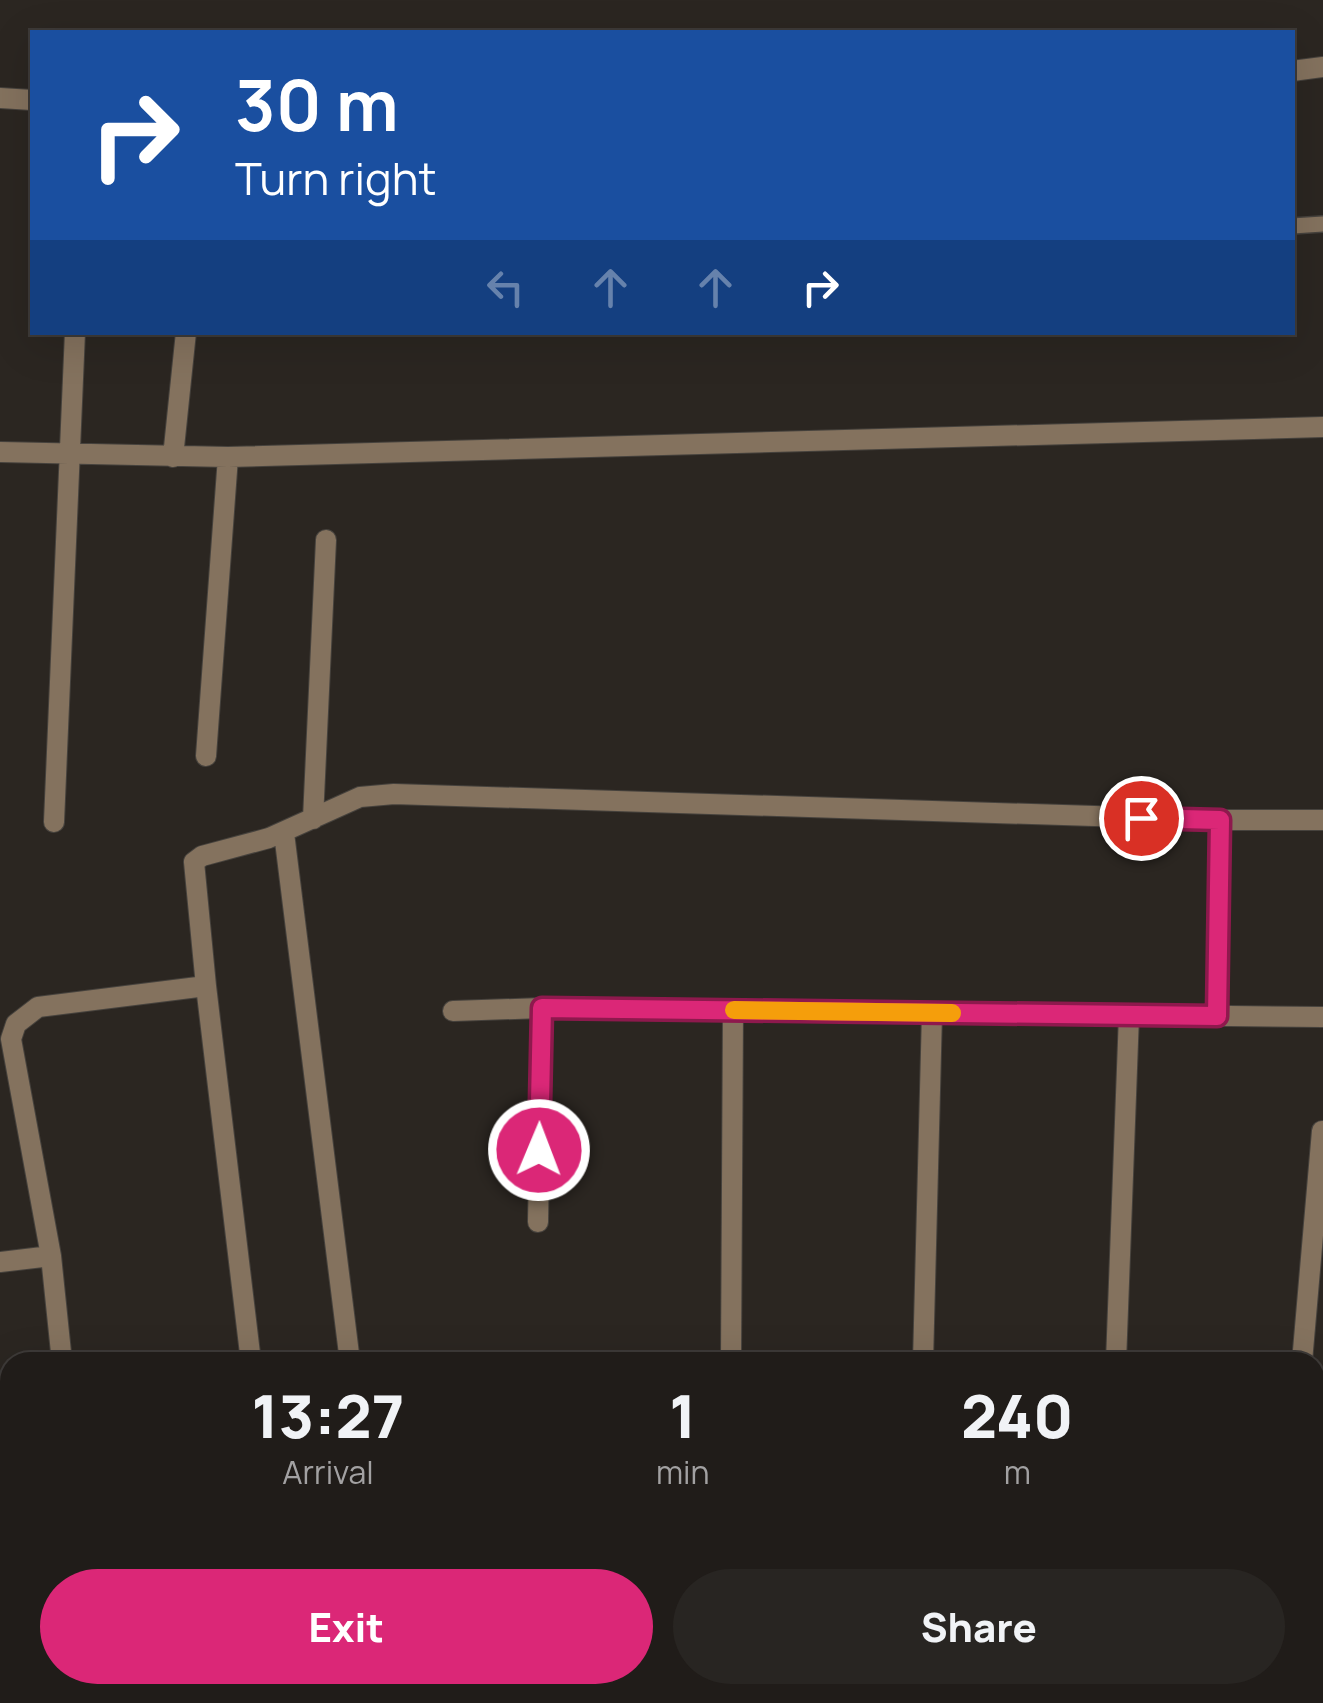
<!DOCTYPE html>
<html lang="en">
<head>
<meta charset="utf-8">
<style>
  body { margin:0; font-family:Manrope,sans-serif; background:#282522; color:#f1f3f6; height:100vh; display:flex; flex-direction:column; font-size:38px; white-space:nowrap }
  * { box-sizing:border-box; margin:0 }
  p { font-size:32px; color:#a2a1a2 }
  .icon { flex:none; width:55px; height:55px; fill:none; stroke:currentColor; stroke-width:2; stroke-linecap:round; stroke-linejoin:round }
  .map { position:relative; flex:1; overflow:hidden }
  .drawer { position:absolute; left:0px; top:1352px; width:1325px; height:352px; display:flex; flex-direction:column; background:#201c19; border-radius:30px 30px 0 0; box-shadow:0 10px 40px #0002,0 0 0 2px #3d3a38 }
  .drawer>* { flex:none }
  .guide { position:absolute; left:30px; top:30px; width:1265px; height:305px; border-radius:0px; box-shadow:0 10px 40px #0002,0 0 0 2px #3d3a38; background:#1a4fa0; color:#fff; overflow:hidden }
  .pin { position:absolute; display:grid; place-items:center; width:85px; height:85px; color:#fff; margin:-42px; border:5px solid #fff; border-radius:50%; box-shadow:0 2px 10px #0007 }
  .me { position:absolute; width:110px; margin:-55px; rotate:1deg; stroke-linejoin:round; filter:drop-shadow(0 0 8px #0008) }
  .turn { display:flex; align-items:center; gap:35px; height:210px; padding:0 40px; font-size:45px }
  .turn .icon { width:130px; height:130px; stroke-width:2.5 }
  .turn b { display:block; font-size:70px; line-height:85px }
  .lanes { display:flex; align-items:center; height:95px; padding:0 40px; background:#0003; justify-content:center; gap:50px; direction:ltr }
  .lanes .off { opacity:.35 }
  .eta { display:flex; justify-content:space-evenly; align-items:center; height:170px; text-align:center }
  .eta b { font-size:60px; font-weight:800; line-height:70px }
  .button { display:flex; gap:20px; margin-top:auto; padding:20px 40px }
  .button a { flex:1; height:115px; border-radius:60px; background:#db2777; color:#fff; font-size:40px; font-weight:800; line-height:115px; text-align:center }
  .button a+a { background:#282522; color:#f1f3f6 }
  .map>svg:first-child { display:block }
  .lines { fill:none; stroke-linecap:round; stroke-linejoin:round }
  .service-casing { stroke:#46423d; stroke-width:18 }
  .minor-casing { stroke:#46423d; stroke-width:22 }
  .service { stroke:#84725e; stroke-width:15 }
  .minor { stroke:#84725e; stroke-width:20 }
  .route-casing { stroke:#8e194d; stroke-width:25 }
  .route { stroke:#db2777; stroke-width:18 }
  .slow { stroke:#f59e0b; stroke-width:18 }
</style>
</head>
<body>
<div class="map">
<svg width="1323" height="1703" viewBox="0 0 1323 1703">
  <rect width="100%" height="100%" fill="#2b2621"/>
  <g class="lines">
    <g class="service-casing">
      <path id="service" d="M1292,226L1323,224"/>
    </g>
    <g class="minor-casing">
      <path id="minor" d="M1292,71L1323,67
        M0,98L32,100
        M0,452L228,457L1323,427
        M173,457L186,332
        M206,756L228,457
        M313,819L326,540
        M54,822L75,332
        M284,833L350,1362
        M206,986L251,1362
        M453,1011L542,1008L1323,1017
        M1217,1016L1220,820
        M538,1222L542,1008
        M51,1256L62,1362
        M0,1262L51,1256L11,1039L16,1024L38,1007L206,986L194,862L202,856L269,838L360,797L394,794L1220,820H1323
        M731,1362L733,1010
        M923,1362L932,1013
        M1116,1362L1129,1015
        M1302,1362L1322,1131
        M1315,1486L1323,1487
        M98,1695L99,1703
        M290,1695L291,1703
        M599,1703V1695
        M776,1703L777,1695
        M949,1703V1695
        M1118,1703V1695
        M1289,1703L1290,1695"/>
    </g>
    <use href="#service" class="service"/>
    <use href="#minor" class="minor"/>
  </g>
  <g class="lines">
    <g class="route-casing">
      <path id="route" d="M539,1150L542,1008L1217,1016L1220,820L1141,818"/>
    </g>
    <use href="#route" class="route"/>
    <path class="slow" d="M734,1010L952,1013"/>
  </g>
</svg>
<div class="pin" style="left:1141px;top:818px;background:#d93025"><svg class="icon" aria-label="arrive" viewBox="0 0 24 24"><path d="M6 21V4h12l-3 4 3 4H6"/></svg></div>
<svg class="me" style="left:539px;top:1150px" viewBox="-20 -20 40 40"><circle r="17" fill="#db2777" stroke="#fff" stroke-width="3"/><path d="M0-11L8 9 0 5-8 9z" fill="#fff"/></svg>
<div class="guide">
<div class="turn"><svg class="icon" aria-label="right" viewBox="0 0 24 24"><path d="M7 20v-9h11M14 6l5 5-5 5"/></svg><div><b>30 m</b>Turn right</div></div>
<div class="lanes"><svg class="icon off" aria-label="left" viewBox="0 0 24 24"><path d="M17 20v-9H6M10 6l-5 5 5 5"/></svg><svg class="icon off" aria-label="ahead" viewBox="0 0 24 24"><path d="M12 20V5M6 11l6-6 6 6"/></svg><svg class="icon off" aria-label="ahead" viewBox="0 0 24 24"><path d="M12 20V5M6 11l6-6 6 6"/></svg><svg class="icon" aria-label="right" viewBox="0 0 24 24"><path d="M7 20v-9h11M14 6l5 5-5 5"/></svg></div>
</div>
<section class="drawer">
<div class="eta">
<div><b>13:27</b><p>Arrival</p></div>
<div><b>1</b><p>min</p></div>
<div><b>240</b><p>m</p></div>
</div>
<div class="button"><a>Exit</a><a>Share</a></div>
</section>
</div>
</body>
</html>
